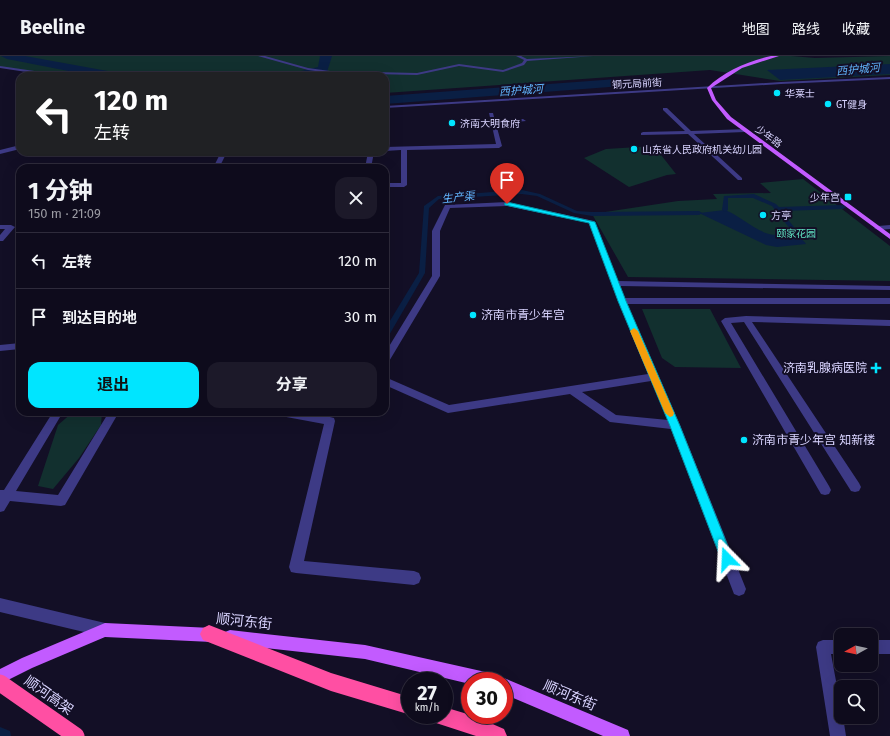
<!DOCTYPE html>
<html lang="zh">
<head>
<meta charset="utf-8">
<style>
  body { margin:0; font-family:"Fira Sans","Noto Sans SC",sans-serif; background:#1c1929; color:#f1f3f6; height:100vh; display:flex; flex-direction:column; font-size:15px; white-space:nowrap }
  * { box-sizing:border-box; margin:0 }
  p { font-size:13px; color:#9b9ba3 }
  .icon { flex:none; width:22px; height:22px; fill:none; stroke:currentColor; stroke-width:2; stroke-linecap:round; stroke-linejoin:round }
  .map { position:relative; flex:1; overflow:hidden }
  .details { position:absolute; left:16px; top:108px; width:373px; height:252px; display:flex; flex-direction:column; background:#0e0b1c; border-radius:12px; box-shadow:0 4px 16px #0002,0 0 0 1px #2e2b3b }
  .details>* { flex:none }
  .hud { position:absolute; left:16px; top:16px; width:373px; height:84px; border-radius:12px; box-shadow:0 4px 16px #0002,0 0 0 1px #2e2b3b; background:#202124; color:#fff; overflow:hidden }
  .needle { width:26px; rotate:262deg }
  .buttons { position:absolute; left:834px; top:572px; display:grid; gap:8px }
  .buttons a { display:grid; place-items:center; width:44px; height:44px; border-radius:8px; background:#0e0b1c; box-shadow:0 4px 16px #0002,0 0 0 1px #2e2b3b; font-size:20px }
  .speed { position:absolute; left:401px; top:616px; display:flex; gap:8px; font-size:20px; font-weight:700; text-align:center }
  .speed>* { display:grid; place-content:center; width:52px; height:52px; border-radius:50%; background:#0e0b1c; box-shadow:0 4px 16px #0002,0 0 0 1px #2e2b3b; line-height:1 }
  .speed small { font-size:10px; font-weight:400 }
  .speed .limit { border:6px solid #d22; background:#fff; color:#111 }
  .pin { position:absolute; display:grid; place-items:center; width:34px; height:34px; color:#fff; margin:-41px -17px; border-radius:50% 50% 50% 0; rotate:-45deg; box-shadow:0 0 4px #0007 }
  .pin .icon { rotate:45deg }
  .me { position:absolute; width:44px; margin:-22px; rotate:339deg; stroke-linejoin:round; filter:drop-shadow(0 0 3px #0008) }
  .turn { display:flex; align-items:center; gap:14px; height:84px; padding:0 12px; font-size:18px }
  .turn .icon { width:52px; height:52px; stroke-width:2.5 }
  .turn b { display:block; font-size:28px; line-height:34px }
  .round { display:grid; place-items:center; flex:none; width:42px; height:42px; border-radius:12px; background:#1c1929 }
  .overview { display:flex; align-items:center; justify-content:space-between; height:68px; padding:0 12px }
  h1 { font-size:24px; font-weight:700; line-height:30px }
  .action { display:flex; gap:8px; margin-top:auto; padding:8px 12px }
  .action a { flex:1; height:46px; border-radius:12px; background:#00e5ff; color:#111; font-size:16px; font-weight:700; line-height:46px; text-align:center }
  .action a+a { background:#1c1929; color:#f1f3f6 }
  ul { padding:0; list-style:none }
  li { display:flex; align-items:center; gap:12px; height:56px; padding:0 12px; border-top:1px solid #2e2b3b }
  li div { flex:1 }
  li b { display:block; font-size:15px }
  li em { font-style:normal }
  header { display:flex; align-items:center; gap:24px; box-sizing:border-box; height:56px; padding:0 20px; background:#0e0b1c; border-bottom:1px solid #2e2b3b }
  header strong { font-size:19px }
  nav { display:flex; gap:22px; margin-inline-start:auto; font-size:14px }
  .map>svg:first-child { display:block }
  .green { fill:#12302f }
  .water { fill:#0a1f44 }
  .lines { fill:none; stroke-linecap:round; stroke-linejoin:round }
  .stream { fill:#0a1f44; fill-rule:evenodd }
  .canal { fill:#0a1f44; fill-rule:evenodd }
  .minor { fill:#3d3a85; fill-rule:evenodd }
  .major { fill:#c25bff; fill-rule:evenodd }
  .highway { fill:#ff4fa3; fill-rule:evenodd }
  .highway-bridge { stroke:#ff4fa3; stroke-width:17 }
  .route { fill:#00e5ff; stroke:#0095a6 }
  .slow { fill:#f59e0b }
  .poi-dot { fill:#00e5ff; stroke:#130f26; stroke-width:1.5 }
  .labels { text-anchor:middle; stroke-width:4; stroke-linejoin:round; paint-order:stroke }
  .far-street-label { font-size:10px; fill:#d9d4ff; stroke:#130f26 }
  .far-poi-label { font-size:10px; fill:#d9d4ff; stroke:#130f26; text-anchor:start }
  .far-park-label { font-size:10px; fill:#5fe0c0; stroke:#130f26 }
  .far-water-label { font-size:11px; font-style:italic; fill:#62b6ff; stroke:#130f26 }
  .poi-label { font-size:12px; fill:#d9d4ff; stroke:#130f26; text-anchor:start }
  .near-street-label { font-size:14px; fill:#d9d4ff; stroke:#130f26 }
</style>
</head>
<body>
<header>
<strong>Beeline</strong>
<nav><a>地图</a><a>路线</a><a>收藏</a></nav>
</header>
<div class="map">
<svg width="890" height="680" viewBox="0 0 890 680">
  <rect width="100%" height="100%" fill="#130f26"/>
  <path class="green" d="M0,0H791L815,2L890,0V19L780,25L710,14L385,37V20H71L0,11Z
    M654,90L676,118L667,119L629,131L584,102L606,93Z
    M803,123L890,190V225L628,221L592,158L678,145L717,143L713,138L771,137L760,127Z
    M642,253H710L741,312L675,311L662,302Z
    M73,356H102L101,369L79,402L53,433L38,430L58,369Z"/>
  <path class="water" d="M890,8V18L780,24L767,14Z
    M725,154C741,160 752,173 769,178C780,181 800,177 806,188L777,191L766,189L699,157Z"/>
  <g class="lines">
    <path class="stream" d="M522,134L540,138L577,155L592,156L699,155L702,157L699,159L592,160L574,157L537,140L522,138L439,143L429,152L425,217L388,281H385V273L419,217L424,150L438,140Z
      M754,138L776,148L779,151L843,149L846,151L843,153L781,155L803,182L800,184L798,183L772,150L753,142H728V154L725,156L722,154L724,140Z
      M0,671L10,675L11,680H0Z"/>
    <path class="canal" d="M1,0H25L113,16L119,20H94L7,3Z
      M320,0H332L327,16L311,20H291L293,17L318,11Z
      M658,20L662,21L664,24L662,27L385,48V40Z"/>
    <path class="minor" d="M258,0H265L308,12L330,15L417,17L459,8L503,14L522,7L524,4L516,0H521L527,3L594,0L527,5L524,9L503,16L459,10L417,19L330,17L308,14Z
      M0,10L62,19L64,20H53L0,12Z
      M890,21V23L781,28L385,52V50L781,26Z
      M663,52H667L691,75L747,73V75L745,76L694,78L742,122V124H738L688,78L641,79V77L643,76L685,75L663,54Z
      M489,57H493L495,65L523,63L526,65L496,68L502,90L499,92L407,94V129L404,131H385V127H401V94L385,95V91L496,88Z
      M20,89V93L0,98V94Z
      M221,96H227L219,112H213Z
      M368,96H374L371,112H365Z
      M507,146L594,165L618,225L890,230V234L620,230L625,242H890V248H627L680,369L746,533L744,538L739,540L734,538L671,373L610,366L570,338L448,357L385,329V321L449,349L648,318L618,245L589,167L507,150L450,152L440,175V220L388,307L385,308V297L432,220V175L445,149ZM651,325L668,364L616,359L582,336Z
      M0,169H11L15,171L3,185H0V179L5,173H0Z
      M890,169V173L878,174L874,172L878,170Z
      M746,260L890,264V270L752,266L859,427L861,431L859,435L855,436L851,435L744,266L731,267L829,430L831,434L829,438L825,439L821,438L721,265L725,262Z
      M20,287V293L0,295V289Z
      M53,356H63L16,435L58,439L109,356H119L65,449L61,450L10,445L4,455L0,456V434H4Z
      M276,356H303L330,361L334,362L335,365L304,505L414,515L419,517L421,522L419,527L414,529L296,517L291,516L289,511L324,368L281,360L277,359Z
      M0,542L105,567L110,569L112,574L110,579L105,581L0,556Z
      M823,584H841V598H831L841,652V661H843L846,680H830L816,591L818,586Z
      M871,584H890V598H871Z"/>
    <path class="major" d="M771,0H779L742,12L711,32L716,44L731,61L890,178V183L727,63L712,44L707,32C724,15 748,5 771,0Z
      M105,567L212,572L217,574L219,579L217,584L212,586L105,581L32,612L0,628V613L22,602Z
      M230,574L365,589L490,617L495,620L498,625H470V628L365,603L230,588L225,586L223,581L225,576Z
      M504,622L628,674L630,680H603L504,638V625H499Z"/>
    <path class="highway" d="M209,569L331,617L410,641L411,659L331,635L203,584L200,578L203,572Z
      M444,651L474,660L504,673L507,680H476L433,666L431,659H444Z"/>
    <path class="highway-bridge" d="M0,627L76,680"/>
  </g>
  <path class="route" d="M507,146L595,166L626,245L680,370L733,503L731,507L727,509L723,507L721,503L670,370L618,245L589,167L505,149L504,148Z"/>
  <path class="slow" d="M634,272L638,275L674,357L673,360L670,361L665,357L630,275Z"/>
  <g class="poi-dot">
    <circle cx="777" cy="37" r="4"/>
    <circle cx="828" cy="48" r="4"/>
    <circle cx="452" cy="67" r="4"/>
    <circle cx="634" cy="93" r="4"/>
    <rect x="844" y="137" width="8" height="8" rx="2"/>
    <circle cx="763" cy="159" r="4"/>
    <circle cx="473" cy="259" r="4"/>
    <path d="M874 306h4v4h4v4h-4v4h-4v-4h-4v-4h4z"/>
    <circle cx="744" cy="384" r="4"/>
  </g>
  <g class="labels">
    <g class="far-street-label">
      <text transform="translate(637 27) rotate(-3)" y="4">铜元局前街</text>
      <text transform="translate(769 80) rotate(36)" y="4">少年路</text>
    </g>
    <g class="far-poi-label">
      <text x="785" y="41">华莱士</text>
      <text x="836" y="52">GT健身</text>
      <text x="460" y="71">济南大明食府</text>
      <text x="642" y="97">山东省人民政府机关幼儿园</text>
      <text x="840" y="145" text-anchor="end">少年宫</text>
      <text x="771" y="163">方亭</text>
    </g>
    <g class="far-park-label">
      <text x="796" y="181">颐家花园</text>
    </g>
    <g class="far-water-label">
      <text transform="translate(858 13) rotate(-5)" y="4">西护城河</text>
      <text transform="translate(521 34) rotate(-4)" y="4">西护城河</text>
      <text transform="translate(458 141) rotate(-6)" y="4">生产渠</text>
    </g>
    <g class="poi-label">
      <text x="481" y="263">济南市青少年宫</text>
      <text x="867" y="316" text-anchor="end">济南乳腺病医院</text>
      <text x="752" y="388">济南市青少年宫 知新楼</text>
    </g>
    <g class="near-street-label">
      <text transform="translate(244 565) rotate(6)" y="5">顺河东街</text>
      <text transform="translate(49 639) rotate(35)" y="5">顺河高架</text>
      <text transform="translate(570 639) rotate(23)" y="5">顺河东街</text>
    </g>
  </g>
</svg>
<div class="buttons">
<a><svg class="needle" viewBox="-14 -14 28 28"><path d="M0-13l5 13h-10z" fill="#e53935"/><path d="M0 13l5-13h-10z" fill="#9b9ba3"/></svg></a>
<a><svg class="icon" aria-label="search" viewBox="0 0 24 24"><circle cx="10" cy="10" r="6"/><path d="M15 15l6 6"/></svg></a>
</div>
<div class="speed"><div>27<small>km/h</small></div><div class="limit">30</div></div>
<div class="pin" style="left:507px;top:148px;background:#d93025"><svg class="icon" aria-label="arrive" viewBox="0 0 24 24"><path d="M6 21V4h12l-3 4 3 4H6"/></svg></div>
<svg class="me" style="left:727px;top:503px" viewBox="-20 -20 40 40"><path d="M0-17L14 15 0 8-14 15z" fill="#00e5ff" stroke="#fff" stroke-width="4"/></svg>
<div class="hud">
<div class="turn"><svg class="icon" aria-label="left" viewBox="0 0 24 24"><path d="M17 20v-9H6M10 6l-5 5 5 5"/></svg><div><b>120 m</b>左转</div></div>
</div>
<section class="details">
<div class="overview"><div><h1>1 分钟</h1><p>150 m · 21:09</p></div><a class="round"><svg class="icon" aria-label="close" viewBox="0 0 24 24"><path d="M6 6l12 12M18 6L6 18"/></svg></a></div>
<ul>
<li><svg class="icon" aria-label="left" viewBox="0 0 24 24"><path d="M17 20v-9H6M10 6l-5 5 5 5"/></svg><div><b>左转</b></div><em>120 m</em></li>
<li><svg class="icon" aria-label="arrive" viewBox="0 0 24 24"><path d="M6 21V4h12l-3 4 3 4H6"/></svg><div><b>到达目的地</b></div><em>30 m</em></li>
</ul>
<div class="action"><a>退出</a><a>分享</a></div>
</section>
</div>
</body>
</html>
